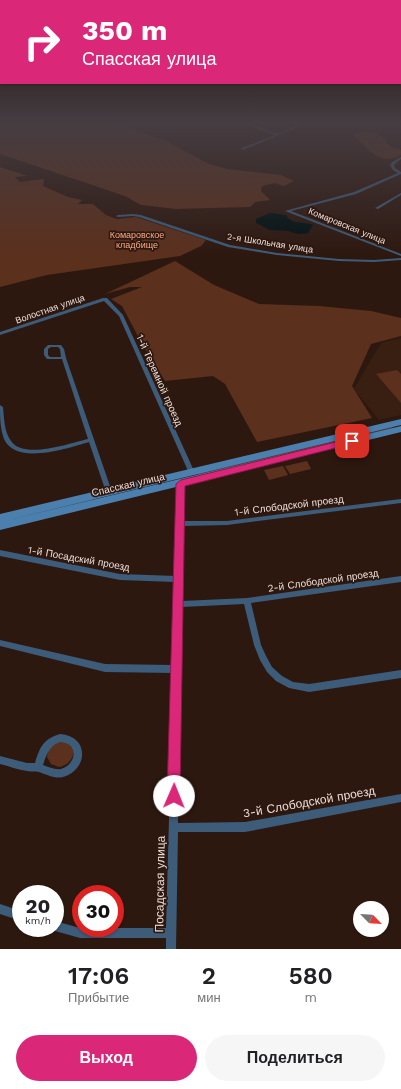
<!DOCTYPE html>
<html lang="ru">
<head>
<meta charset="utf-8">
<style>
  body { margin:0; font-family:"Work Sans",sans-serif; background:#f6f6f6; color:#202124; height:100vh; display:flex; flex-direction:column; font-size:15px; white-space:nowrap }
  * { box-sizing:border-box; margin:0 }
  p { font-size:13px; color:#757577 }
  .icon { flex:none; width:22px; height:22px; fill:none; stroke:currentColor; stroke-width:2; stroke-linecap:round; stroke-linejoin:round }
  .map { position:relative; height:949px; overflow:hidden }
  .details { display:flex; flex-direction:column; background:#fff; flex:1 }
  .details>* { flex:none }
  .banner { position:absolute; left:0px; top:0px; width:401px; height:84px; box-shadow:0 1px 3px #0004; background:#db2777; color:#fff; overflow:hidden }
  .needle { width:26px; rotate:115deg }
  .buttons { position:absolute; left:353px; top:901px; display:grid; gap:8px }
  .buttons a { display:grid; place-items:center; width:36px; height:36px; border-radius:50%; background:#fff; box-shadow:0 1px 3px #0004; font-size:20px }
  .speed { position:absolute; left:12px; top:885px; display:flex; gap:8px; font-size:20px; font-weight:700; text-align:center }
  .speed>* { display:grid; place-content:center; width:52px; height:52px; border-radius:50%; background:#fff; box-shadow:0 1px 3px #0004; line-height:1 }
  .speed small { font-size:10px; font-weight:400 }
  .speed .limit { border:6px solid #d22; background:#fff; color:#111 }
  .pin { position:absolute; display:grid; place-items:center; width:34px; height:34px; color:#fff; margin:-17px; border-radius:8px; box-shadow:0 2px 6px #0006 }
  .me { position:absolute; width:44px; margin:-22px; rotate:1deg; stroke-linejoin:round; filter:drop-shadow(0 0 3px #0008) }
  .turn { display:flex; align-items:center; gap:14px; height:84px; padding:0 16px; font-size:18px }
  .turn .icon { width:52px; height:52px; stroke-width:2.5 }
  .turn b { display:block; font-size:28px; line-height:34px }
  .eta { display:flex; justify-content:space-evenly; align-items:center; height:68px; text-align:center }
  .eta b { font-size:24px; font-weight:600; line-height:28px }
  .primary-button { display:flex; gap:8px; margin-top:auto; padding:8px 16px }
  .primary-button a { flex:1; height:46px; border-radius:24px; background:#db2777; color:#fff; font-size:16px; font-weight:600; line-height:46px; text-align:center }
  .primary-button a+a { background:#f6f6f6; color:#202124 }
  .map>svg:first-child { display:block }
  .built { fill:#391e12 }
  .green { fill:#5b301d }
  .water { fill:#001113 }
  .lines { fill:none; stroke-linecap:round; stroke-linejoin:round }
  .street { fill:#3c5c7a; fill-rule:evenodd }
  .secondary { fill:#4a7fae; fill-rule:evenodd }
  .route { fill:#db2777; stroke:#8e194d }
  .labels { text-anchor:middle; stroke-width:3.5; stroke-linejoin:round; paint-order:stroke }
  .far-street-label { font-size:9px; fill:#eeded8; stroke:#2d180f }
  .far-park-label { font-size:9px; fill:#fcaa89; stroke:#2d180f }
  .street-label { font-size:10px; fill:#eeded8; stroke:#2d180f }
  .near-street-label { font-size:12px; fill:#eeded8; stroke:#2d180f }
</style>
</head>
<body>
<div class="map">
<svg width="401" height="949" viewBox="0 0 401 949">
  <rect width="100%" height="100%" fill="#2d180f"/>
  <path class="built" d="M401,338V415L379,420L354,389L381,343Z"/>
  <path class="green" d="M0,123H119L151,136L162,139L209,164L228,169L281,175L294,181L284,186L275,183L262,186L261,191L270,200L255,202L250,207L176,209L141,205L125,196L0,154Z
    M363,131L375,133L385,138L386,143L392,147L401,150V155C380,167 368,148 353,135Z
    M0,167L28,176L15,177L20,182L44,179L43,186L68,197L82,200L78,204H93L106,215L117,219L136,217L206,240L201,246L180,256L47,275L0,287Z
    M175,261L214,285L259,304L319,306L371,311L401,318V336L371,344L352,386L372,418L257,442L225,384L213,376L165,381L141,342L122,306L111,299L142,287H130L105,294Z
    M397,370L401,374V403L376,374Z
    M392,426L393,428L198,475L197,473Z
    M307,461L311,469L290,474L285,466Z
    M283,466L288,475L269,480L264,470Z
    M59,741L70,743L74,750C73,760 68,765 59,767L51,764L47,757L48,749Z"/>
  <path class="water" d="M270,213L286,215C291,225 304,221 313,225L308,233L298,234L288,231L270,230L256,223V219Z"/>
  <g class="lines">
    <path class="street" d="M243,123H248L278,134L304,123H308L243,150L241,149L242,148L275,135Z
      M401,157V159L394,165L395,168L401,172V174L356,194L291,211L401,254V256L285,211L354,192L398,173L393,170L390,165L392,162Z
      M401,193V195L378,209L375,208Z
      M133,214L141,215L230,245L277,253L339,259L374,260L401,258V260L374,262L339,261L277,255L228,247L139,217L133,216L118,217L116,216L118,215Z
      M103,298H107L123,315L195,473L194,475H192L189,473L119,316L104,301L0,335V332Z
      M48,345H61L64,349L66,358L112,492L111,494H107L106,492L89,442C68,448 16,466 4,439C0,428 0,417 0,405L3,407C4,417 4,432 11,441C24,460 70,443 88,439L62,359H47L44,355V349ZM51,347H58L60,349L61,357H50L48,355V349Z
      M179,482H183L184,484L183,521H227L401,499V503L227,525L183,526L182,601L247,598L401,576V582L251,603L261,645L266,656L272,667L282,676L293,682L309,684L401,670V678L309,692L289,688L276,681L267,672L260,660L254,645L244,604L182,607L178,823L245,822L401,794V802L245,832H178L176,949H166V938H80L55,931L51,930V928H55V921L80,928H166L173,673L105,672L0,646V640L105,664L173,665L175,582L120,580L0,556V550L120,574L176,576L178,484Z
      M60,734C90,736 88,770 63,777C55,779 48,775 39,772C35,771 31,772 27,771C18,770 9,766 0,764V756L27,763H35C40,747 43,739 60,734ZM60,742C80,743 76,765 61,769C55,770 49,767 43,765C46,755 50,745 60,742Z
      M0,904L21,911V921L0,914Z"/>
    <path class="secondary" d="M401,419V425L0,522V514Z
      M401,426V432L0,530V522Z"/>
  </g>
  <linearGradient id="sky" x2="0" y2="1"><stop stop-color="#190d08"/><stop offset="0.48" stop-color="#463d42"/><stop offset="1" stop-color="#463d42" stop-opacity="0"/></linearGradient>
  <rect width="401" height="256" fill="url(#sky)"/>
  <path class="route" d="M352,438L356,441L355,443L185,486L180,796L179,801L174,803L169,801L167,796L176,484L181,480Z"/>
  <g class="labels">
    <g class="far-street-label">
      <text transform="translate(347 226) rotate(22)" y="3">Комаровская улица</text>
      <text transform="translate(270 243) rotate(9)" y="3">2-я Школьная улица</text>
      <text transform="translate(50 309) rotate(-19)" y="3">Волостная улица</text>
    </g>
    <g class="far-park-label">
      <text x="137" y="238">Комаровское<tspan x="137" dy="10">кладбище</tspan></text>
    </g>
    <g class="street-label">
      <text transform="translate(160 380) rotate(66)" y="4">1-й Теремной проезд</text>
      <text transform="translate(128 484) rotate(-13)" y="4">Спасская улица</text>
      <text transform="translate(289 505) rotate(-7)" y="4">1-й Слободской проезд</text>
      <text transform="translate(79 558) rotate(10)" y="4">1-й Посадский проезд</text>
      <text transform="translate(323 580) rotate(-8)" y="4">2-й Слободской проезд</text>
    </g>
    <g class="near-street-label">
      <text transform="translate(309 802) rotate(-10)" y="4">3-й Слободской проезд</text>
      <text transform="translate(160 884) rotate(-89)" y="4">Посадская улица</text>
    </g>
  </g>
</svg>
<div class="buttons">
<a><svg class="needle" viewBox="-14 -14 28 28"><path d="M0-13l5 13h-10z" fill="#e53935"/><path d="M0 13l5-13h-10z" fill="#757577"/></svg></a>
</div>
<div class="speed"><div>20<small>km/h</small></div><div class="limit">30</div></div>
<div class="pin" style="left:352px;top:441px;background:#d93025"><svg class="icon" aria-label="arrive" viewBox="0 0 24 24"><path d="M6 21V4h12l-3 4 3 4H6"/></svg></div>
<svg class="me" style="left:174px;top:796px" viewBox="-20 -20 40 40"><circle r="19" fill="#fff"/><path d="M0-13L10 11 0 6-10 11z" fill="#db2777"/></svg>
<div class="banner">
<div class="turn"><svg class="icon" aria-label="right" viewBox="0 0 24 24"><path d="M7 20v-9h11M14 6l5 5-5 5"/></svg><div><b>350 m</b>Спасская улица</div></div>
</div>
</div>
<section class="details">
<div class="eta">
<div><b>17:06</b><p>Прибытие</p></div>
<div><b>2</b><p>мин</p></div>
<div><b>580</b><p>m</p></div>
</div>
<div class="primary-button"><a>Выход</a><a>Поделиться</a></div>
</section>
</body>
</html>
